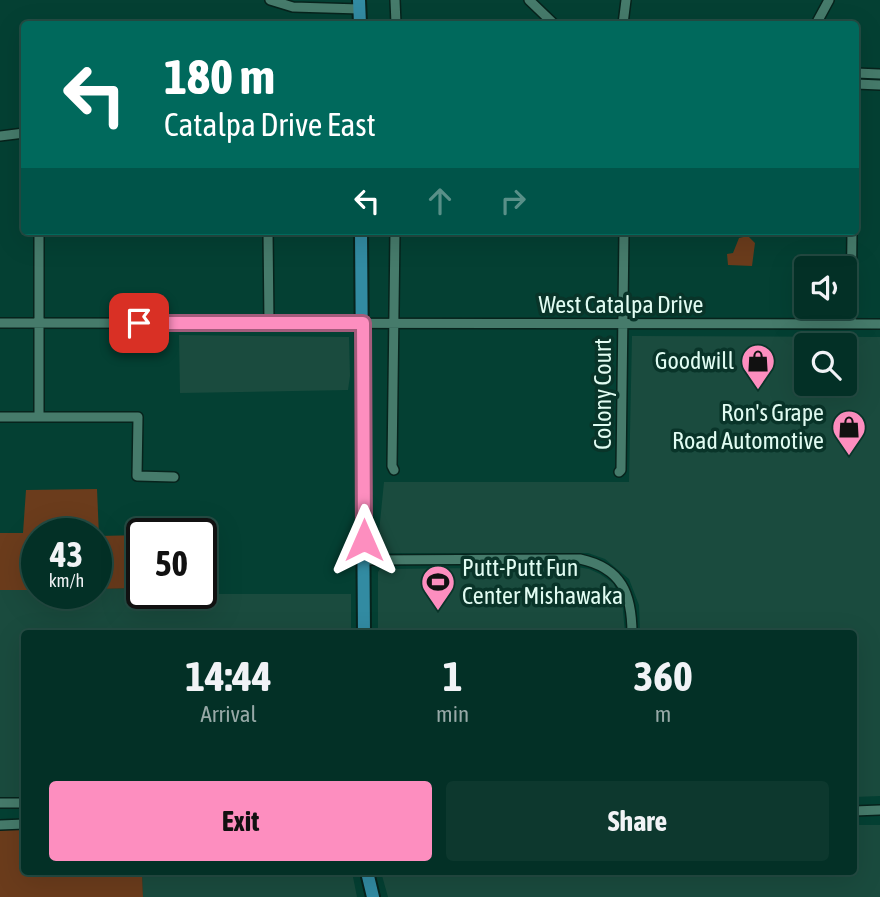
<!DOCTYPE html>
<html lang="en">
<head>
<meta charset="utf-8">
<style>
  body { margin:0; font-family:"Asap Condensed",sans-serif; background:#0d382e; color:#f1f3f6; height:100vh; display:flex; flex-direction:column; font-size:26px; white-space:nowrap }
  * { box-sizing:border-box; margin:0 }
  p { font-size:23px; color:#97a9a7 }
  .icon { flex:none; width:38px; height:38px; fill:none; stroke:currentColor; stroke-width:2; stroke-linecap:round; stroke-linejoin:round }
  .map { position:relative; flex:1; overflow:hidden }
  .panel { position:absolute; left:21px; top:630px; width:836px; height:245px; display:flex; flex-direction:column; background:#033026; border-radius:7px; box-shadow:0 7px 28px #0002,0 0 0 2px #244b43 }
  .panel>* { flex:none }
  .guide { position:absolute; left:21px; top:21px; width:838px; height:214px; border-radius:7px; box-shadow:0 7px 28px #0002,0 0 0 2px #244b43; background:#00695c; color:#fff; overflow:hidden }
  .buttons { position:absolute; left:794px; top:256px; display:grid; gap:14px }
  .buttons a { display:grid; place-items:center; width:63px; height:63px; border-radius:7px; background:#033026; box-shadow:0 7px 28px #0002,0 0 0 2px #244b43; font-size:35px }
  .speed { position:absolute; left:21px; top:518px; display:flex; gap:14px; font-size:35px; font-weight:700; text-align:center }
  .speed>* { display:grid; place-content:center; width:91px; height:91px; border-radius:50%; background:#033026; box-shadow:0 7px 28px #0002,0 0 0 2px #244b43; line-height:1 }
  .speed small { font-size:18px; font-weight:400 }
  .speed .limit { border:4px solid #111; border-radius:10px; background:#fff; color:#111 }
  .pin { position:absolute; display:grid; place-items:center; width:60px; height:60px; color:#fff; margin:-30px; border-radius:14px; box-shadow:0 4px 10px #0006 }
  .me { position:absolute; width:77px; margin:-38px; rotate:0deg; stroke-linejoin:round; filter:drop-shadow(0 0 5px #0008) }
  .turn { display:flex; align-items:center; gap:24px; height:147px; padding:0 28px; font-size:32px }
  .turn .icon { width:91px; height:91px; stroke-width:2.5 }
  .turn b { display:block; font-size:49px; line-height:60px }
  .lanes { display:flex; align-items:center; height:66px; padding:0 28px; background:#0003; justify-content:center; gap:35px; direction:ltr }
  .lanes .off { opacity:.35 }
  .eta { display:flex; justify-content:space-evenly; align-items:center; height:119px; text-align:center }
  .eta b { font-size:42px; font-weight:700; line-height:49px }
  .cta { display:flex; gap:14px; margin-top:auto; padding:14px 28px }
  .cta a { flex:1; height:80px; border-radius:7px; background:#fd8ebf; color:#111; font-size:28px; font-weight:700; line-height:80px; text-align:center }
  .cta a+a { background:#0d382e; color:#f1f3f6 }
  .map>svg:first-child { display:block }
  .built { fill:#1a4b3e; fill-rule:evenodd }
  .green { fill:#6b3c1c }
  .lines { fill:none; stroke-linecap:round; stroke-linejoin:round }
  .minor-casing { stroke:#07231c; stroke-width:12 }
  .major-casing { stroke:#07231c; stroke-width:16 }
  .minor { stroke:#467b6b; stroke-width:9 }
  .major { stroke:#328ba2; stroke-width:12 }
  .route-casing { stroke:#a45c7c; stroke-width:18 }
  .route { stroke:#fd8ebf; stroke-width:12 }
  .labels { text-anchor:middle; stroke-width:7; stroke-linejoin:round; paint-order:stroke }
  .street-label { font-size:24px; fill:#e1fcf2; stroke:#093429 }
  .poi-label { font-size:24px; fill:#e1fcf2; stroke:#093429; text-anchor:end }
</style>
</head>
<body>
<div class="map">
<svg width="880" height="897" viewBox="0 0 880 897">
  <rect width="100%" height="100%" fill="#044033"/>
  <path class="built" d="M179,335L349,337L350,376L348,390L180,393Z
    M632,336L880,337V796L854,797V634L640,633L639,605L629,579L605,559L588,553H382L379,551L378,542L384,482H629ZM807,345H845V383H807Z
    M577,567L589,569L600,574L613,583L622,600L625,633H378V572L380,569Z
    M142,588V593L183,594H351V633L24,634V798L0,799V590H37V593H96V589Z
    M854,825H880V897H388L381,872H854Z
    M142,872H352L357,897H143Z"/>
  <path class="green" d="M748,236L755,243L752,266L728,265L727,254L733,253L739,238Z
    M97,489L99,536L142,535V588L96,589V534H37V590H0V533H23L26,490Z
    M24,830V872H142L143,897H0V830Z"/>
  <g class="lines">
    <g class="minor-casing">
      <path id="minor" d="M270,0L293,7L360,9
        M395,0L396,24
        M529,0L554,24
        M623,24L626,0
        M816,24L829,0
        M856,73L880,74
        M856,84L880,85
        M0,136L24,133
        M268,231L269,323
        M0,323L880,324
        M851,323L852,231
        M0,417H138L137,476L174,477
        M39,417V231
        M394,470L392,466L395,231
        M619,472L621,470L624,231
        M364,560L580,559C622,568 632,594 632,634
        M0,803H24
        M854,811L880,810
        M0,825L24,824"/>
    </g>
    <g class="major-casing">
      <path id="major" d="M359,0L360,24
        M361,231L364,634
        M367,872L373,897"/>
    </g>
    <use href="#minor" class="minor"/>
    <use href="#major" class="major"/>
  </g>
  <g class="lines">
    <g class="route-casing">
      <path id="route" d="M139,323H363L364,540"/>
    </g>
    <use href="#route" class="route"/>
  </g>
  <defs>
    <g id="shop-pin" transform="scale(1.75)"><path d="M0 17L-7.5 6A9.5 9.5 0 1 1 7.5 6Z" fill="#fd8ebf" stroke="#093429"/><path d="M-5-2.5h2.3a2.7 3.5 0 0 1 5.4 0H5L5.5 6h-11ZM-1.5-2.5h3a1.5 2.3 0 0 0-3 0Z" fill="#111"/></g>
    <g id="stadium-pin" transform="scale(1.75)"><path d="M0 17L-7.5 6A9.5 9.5 0 1 1 7.5 6Z" fill="#fd8ebf" stroke="#093429"/><path d="M0-5a6.5 5 0 1 0 0 10a6.5 5 0 1 0 0-10ZM-3.5-1.8h7v3.6h-7Z" fill="#111"/></g>
  </defs>
  <g fill-rule="evenodd">
    <use href="#shop-pin" x="758" y="361"/>
    <use href="#shop-pin" x="849" y="427"/>
    <use href="#stadium-pin" x="438" y="582"/>
  </g>
  <g class="labels">
    <g class="street-label">
      <text x="621" y="313">West Catalpa Drive</text>
      <text transform="translate(603 394) rotate(-90)" y="8">Colony Court</text>
    </g>
    <g class="poi-label">
      <text x="734" y="369">Goodwill</text>
      <text x="824" y="421">Ron's Grape<tspan x="824" dy="28">Road Automotive</tspan></text>
      <text x="462" y="576" text-anchor="start">Putt-Putt Fun<tspan x="462" dy="28">Center Mishawaka</tspan></text>
    </g>
  </g>
</svg>
<div class="buttons">
<a><svg class="icon" aria-label="sound" viewBox="0 0 24 24"><path d="M4 9h4l5-4v14l-5-4H4zM17 9q2 3 0 6"/></svg></a>
<a><svg class="icon" aria-label="search" viewBox="0 0 24 24"><circle cx="10" cy="10" r="6"/><path d="M15 15l6 6"/></svg></a>
</div>
<div class="speed"><div>43<small>km/h</small></div><div class="limit">50</div></div>
<div class="pin" style="left:139px;top:323px;background:#d93025"><svg class="icon" aria-label="arrive" viewBox="0 0 24 24"><path d="M6 21V4h12l-3 4 3 4H6"/></svg></div>
<svg class="me" style="left:364px;top:540px" viewBox="-20 -20 40 40"><path d="M0-17L14 15 0 8-14 15z" fill="#fd8ebf" stroke="#fff" stroke-width="4"/></svg>
<div class="guide">
<div class="turn"><svg class="icon" aria-label="left" viewBox="0 0 24 24"><path d="M17 20v-9H6M10 6l-5 5 5 5"/></svg><div><b>180 m</b>Catalpa Drive East</div></div>
<div class="lanes"><svg class="icon" aria-label="left" viewBox="0 0 24 24"><path d="M17 20v-9H6M10 6l-5 5 5 5"/></svg><svg class="icon off" aria-label="ahead" viewBox="0 0 24 24"><path d="M12 20V5M6 11l6-6 6 6"/></svg><svg class="icon off" aria-label="right" viewBox="0 0 24 24"><path d="M7 20v-9h11M14 6l5 5-5 5"/></svg></div>
</div>
<section class="panel">
<div class="eta">
<div><b>14:44</b><p>Arrival</p></div>
<div><b>1</b><p>min</p></div>
<div><b>360</b><p>m</p></div>
</div>
<div class="cta"><a>Exit</a><a>Share</a></div>
</section>
</div>
</body>
</html>
